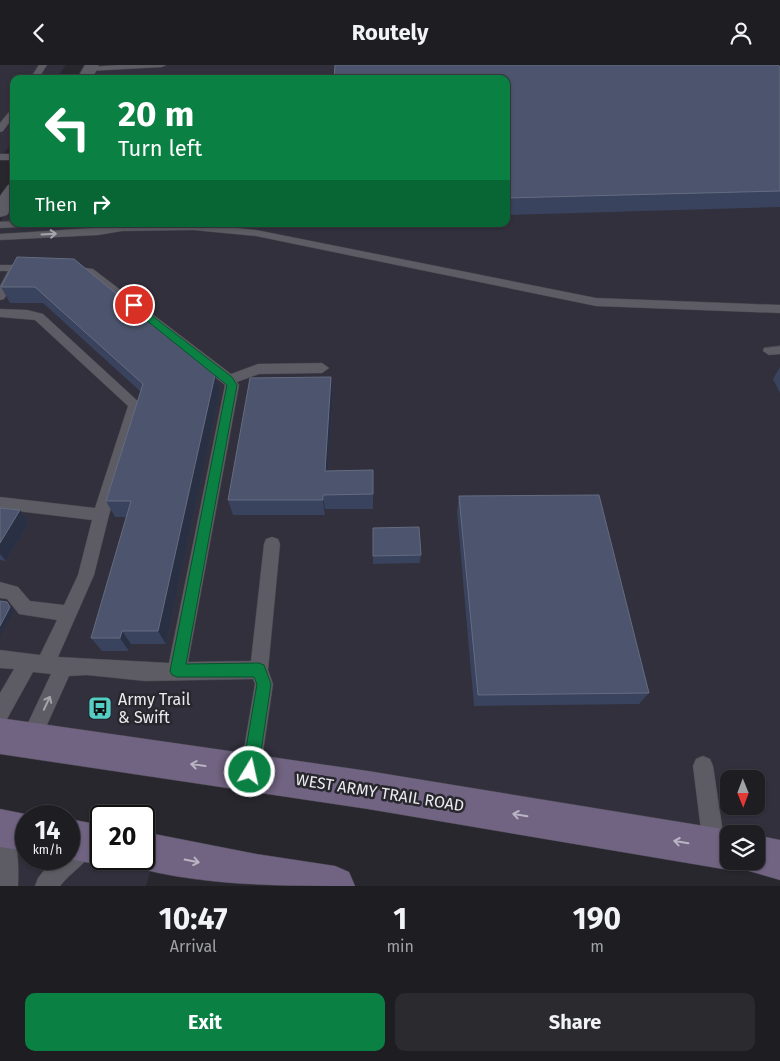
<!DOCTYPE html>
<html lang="en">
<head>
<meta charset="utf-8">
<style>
  body { margin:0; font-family:"Fira Sans",sans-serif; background:#2b2a2f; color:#f1f3f6; height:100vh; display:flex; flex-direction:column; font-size:19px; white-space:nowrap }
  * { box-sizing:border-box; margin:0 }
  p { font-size:16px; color:#a1a2a5 }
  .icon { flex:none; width:28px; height:28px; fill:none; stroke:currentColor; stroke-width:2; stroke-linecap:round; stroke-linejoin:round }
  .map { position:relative; height:821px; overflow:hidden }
  .drawer { display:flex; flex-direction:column; background:#1e1d22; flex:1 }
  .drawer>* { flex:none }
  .banner { position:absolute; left:10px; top:10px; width:500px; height:152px; border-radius:10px; box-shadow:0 1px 4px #0004,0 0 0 1px #3c3b40; background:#0b8043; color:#fff; overflow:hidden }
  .needle { width:32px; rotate:179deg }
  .controls { position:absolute; left:720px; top:705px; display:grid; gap:10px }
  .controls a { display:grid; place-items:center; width:45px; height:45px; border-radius:10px; background:#1e1d22; box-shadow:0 1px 4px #0004,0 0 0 1px #3c3b40; font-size:25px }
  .speed { position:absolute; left:15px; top:740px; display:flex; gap:10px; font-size:25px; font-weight:700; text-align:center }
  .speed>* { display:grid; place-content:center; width:65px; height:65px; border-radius:50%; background:#1e1d22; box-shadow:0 1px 4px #0004,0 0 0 1px #3c3b40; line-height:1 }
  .speed small { font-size:12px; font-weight:400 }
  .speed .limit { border:2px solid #111; border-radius:8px; background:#fff; color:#111 }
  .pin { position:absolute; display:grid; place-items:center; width:42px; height:42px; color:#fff; margin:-21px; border:2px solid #fff; border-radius:50%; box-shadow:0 1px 5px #0007 }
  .me { position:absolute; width:55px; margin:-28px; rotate:9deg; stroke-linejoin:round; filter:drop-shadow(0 0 4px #0008) }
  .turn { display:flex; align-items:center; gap:18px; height:105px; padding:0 25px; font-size:22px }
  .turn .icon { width:65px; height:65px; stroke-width:2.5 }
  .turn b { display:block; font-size:35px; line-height:42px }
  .then { display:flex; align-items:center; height:48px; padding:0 25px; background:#0003; gap:10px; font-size:19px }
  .eta { display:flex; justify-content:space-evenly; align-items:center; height:85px; text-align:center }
  .eta b { font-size:30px; font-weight:700; line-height:35px }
  .button { display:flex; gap:10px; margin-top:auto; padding:10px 25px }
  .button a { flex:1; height:58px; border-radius:10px; background:#0b8043; color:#fff; font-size:20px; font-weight:700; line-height:58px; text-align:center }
  .button a+a { background:#2b2a2f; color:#f1f3f6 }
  header { display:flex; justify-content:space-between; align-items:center; height:65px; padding:0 25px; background:#1e1d22; font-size:22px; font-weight:700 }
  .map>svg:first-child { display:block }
  .built { fill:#31303c; fill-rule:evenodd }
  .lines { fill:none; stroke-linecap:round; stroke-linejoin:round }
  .service-casing { stroke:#45454a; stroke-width:1 }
  .tertiary-casing { stroke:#45454a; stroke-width:1 }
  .secondary-casing { stroke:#45454a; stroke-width:1 }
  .service { fill:#5d5c64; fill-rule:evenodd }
  .tertiary { fill:#5d5c64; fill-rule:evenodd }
  .secondary { fill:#716382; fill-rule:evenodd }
  .wall { fill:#39435d }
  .shaded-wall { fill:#2a3044 }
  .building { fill:#4c556d; stroke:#656c81 }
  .oneway { stroke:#a4a4aa }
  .oneway2 { stroke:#bab5c3 }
  .route { fill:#0b8043; stroke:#07532c }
  .labels { text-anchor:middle; stroke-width:5; stroke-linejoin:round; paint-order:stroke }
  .near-poi-label { font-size:16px; fill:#ebebef; stroke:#28272e; text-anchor:start }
  .near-street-label { font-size:16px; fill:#ebebef; stroke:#28272e }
</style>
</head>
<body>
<header><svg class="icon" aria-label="back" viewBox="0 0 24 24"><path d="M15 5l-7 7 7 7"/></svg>Routely<svg class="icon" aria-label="person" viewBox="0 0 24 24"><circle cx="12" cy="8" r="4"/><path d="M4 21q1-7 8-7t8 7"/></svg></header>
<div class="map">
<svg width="780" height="821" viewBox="0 0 780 821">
  <rect width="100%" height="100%" fill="#28272e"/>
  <path class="built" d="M0,0H66L56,14H14V74L0,94Z
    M100,0H780V781L756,777V769H729L0,658V157L14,135V159H506V14H91ZM729,714H756V741H729Z
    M0,780L26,784V794H69V791L151,804L146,821H0Z"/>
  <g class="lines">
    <g class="service-casing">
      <path id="service" d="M39,0H47L38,14H30Z
        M119,0H166L162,2L89,6L85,4L89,2Z
        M14,41V51L3,66L0,67V58Z
        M0,89H14V95H0Z
        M14,156V159H25L20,162L0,163V157Z
        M193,159L256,165L596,233L780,240V248L596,241L256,171L193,165L122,166L98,170L0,175V169C65,165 128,160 193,159Z
        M0,200H16L22,203L4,234L0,235V221L8,206H0Z
        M70,201L93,204L231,309L258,299L322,298L329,303L322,308L259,309L237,317L239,320L188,597L251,596L264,479L266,474L272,472L278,474L280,479L268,605L273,619L260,707L257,714L250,717L243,714L240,707L255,619L253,614L145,616L87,610L69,611L37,682L30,685L23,682L20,675L51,609L33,607L7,654L0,657V628L14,604L0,603V585L40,590L57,555L19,549L7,534L0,533V517L18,522L30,536L64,540L78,510L92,455L0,444V432L95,443L128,341L35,255L0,252V244L27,245L43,249L142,340L109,450L94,510L58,592L169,598L225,320L86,209L66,206L64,204Z
        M780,281V289L769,290L763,286L764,283Z
        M703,691L710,694L713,701L725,781L722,789L714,792L706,789L703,781L693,701L696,694Z
        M2,752L9,756C18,776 19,799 18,821H0V753Z
        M85,770L93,773L96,781C89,797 71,807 60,821H35L38,813L53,794H69V781Z"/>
    </g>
    <g class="tertiary-casing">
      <path id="tertiary" d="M85,0H99L92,14H77Z
        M14,119V139L7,150L0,152V131L8,120Z"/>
    </g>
    <g class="secondary-casing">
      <path id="secondary" d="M0,653L368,706L729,765L738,769H729V796H756V770L780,775V815L742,804L740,800L729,805L368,744L0,689Z
        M0,744L35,751H26V786L0,782Z
        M69,754L101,760V794H115L101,800L69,794Z
        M144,767L256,789L335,801L349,807L355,821C281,821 200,821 130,801L127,794H144Z"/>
    </g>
    <use href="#service" class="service"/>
    <use href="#tertiary" class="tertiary"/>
    <use href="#secondary" class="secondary"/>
  </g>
  <path class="wall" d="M780,2V142L506,150V14Z
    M17,192L215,310L220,326L166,579H131L129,586H102L91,573L127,452H115L106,436L141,327L43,238H10L1,222Z
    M780,302V328L773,314Z
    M331,312L333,328L328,406L373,405V444H325V450H233L228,435Z
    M459,431L649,628L639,639L474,641L457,447Z
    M0,443L20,445L29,457L6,496L0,495Z
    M421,490L420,498L373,499V491Z"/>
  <path class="shaded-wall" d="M215,310L220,326L166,579L158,566Z
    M331,312L333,328L327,421L325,406Z
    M323,430L325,444V450L323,435Z
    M20,445L29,457L6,496L0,489V478Z
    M7,537L14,545L0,572V561Z
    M122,566L131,579L129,586L120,573Z"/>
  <path class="building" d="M335,0H778L780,2V126L506,133V14H334Z
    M17,192L74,194L215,310L158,566H122L120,573H91L131,436H106L143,319L35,222H1Z
    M331,312L325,406L373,405V429L323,430V435H228L250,313Z
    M599,430L649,628L478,630L459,431Z
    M0,443L20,445L0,478Z
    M419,462L421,490L373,491V463Z
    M0,536L7,537L10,542L0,561Z"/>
  <defs><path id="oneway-shaft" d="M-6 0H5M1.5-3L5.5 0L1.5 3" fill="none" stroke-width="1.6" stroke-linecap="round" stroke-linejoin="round" transform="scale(1.25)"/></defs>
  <g class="oneway">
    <use href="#oneway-shaft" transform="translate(49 169) rotate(-3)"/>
    <use href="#oneway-shaft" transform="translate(47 638) rotate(-65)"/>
  </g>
  <g class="oneway2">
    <use href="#oneway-shaft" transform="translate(198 700) rotate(-172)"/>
    <use href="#oneway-shaft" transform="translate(520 750) rotate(-171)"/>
    <use href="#oneway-shaft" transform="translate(681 777) rotate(-171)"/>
    <use href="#oneway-shaft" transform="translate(192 796) rotate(11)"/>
  </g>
  <path class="route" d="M134,237L232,312L237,320L186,599L259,598L264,600L271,619L258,707L255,713L250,715L245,713L242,707L257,619L254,612H177L172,610L170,606L227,320L130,242L129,240Z"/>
  <defs>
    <g id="bus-square" transform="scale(1.25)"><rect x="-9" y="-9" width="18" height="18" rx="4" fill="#55cec5" stroke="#28272e"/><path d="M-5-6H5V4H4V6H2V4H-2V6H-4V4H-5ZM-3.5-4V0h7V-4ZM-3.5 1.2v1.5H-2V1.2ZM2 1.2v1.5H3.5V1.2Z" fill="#111"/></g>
  </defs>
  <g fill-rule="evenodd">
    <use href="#bus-square" x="100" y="643"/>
  </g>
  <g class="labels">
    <g class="near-poi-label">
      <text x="118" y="640">Army Trail<tspan x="118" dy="18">&amp; Swift</tspan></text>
    </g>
    <g class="near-street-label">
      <text transform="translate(380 727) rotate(9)" y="6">WEST ARMY TRAIL ROAD</text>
    </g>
  </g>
</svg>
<div class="controls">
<a><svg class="needle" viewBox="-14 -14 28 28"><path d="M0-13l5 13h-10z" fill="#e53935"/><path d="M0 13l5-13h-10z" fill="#a1a2a5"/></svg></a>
<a><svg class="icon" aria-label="layers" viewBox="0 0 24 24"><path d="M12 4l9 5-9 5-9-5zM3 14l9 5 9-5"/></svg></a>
</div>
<div class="speed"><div>14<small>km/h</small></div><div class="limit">20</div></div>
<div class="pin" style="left:134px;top:240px;background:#d93025"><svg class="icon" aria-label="arrive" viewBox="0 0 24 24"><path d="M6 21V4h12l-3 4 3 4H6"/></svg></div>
<svg class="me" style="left:250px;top:707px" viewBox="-20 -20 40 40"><circle r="17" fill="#0b8043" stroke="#fff" stroke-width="3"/><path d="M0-11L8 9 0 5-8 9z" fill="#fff"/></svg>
<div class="banner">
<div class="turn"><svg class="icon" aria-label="left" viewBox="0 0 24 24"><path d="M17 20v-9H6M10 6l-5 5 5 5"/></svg><div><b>20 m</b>Turn left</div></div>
<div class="then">Then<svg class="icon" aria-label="right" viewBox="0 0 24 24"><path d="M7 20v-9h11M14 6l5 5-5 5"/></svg></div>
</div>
</div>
<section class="drawer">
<div class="eta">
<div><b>10:47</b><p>Arrival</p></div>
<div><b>1</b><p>min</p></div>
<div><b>190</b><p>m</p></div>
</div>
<div class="button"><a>Exit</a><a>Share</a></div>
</section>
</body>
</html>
